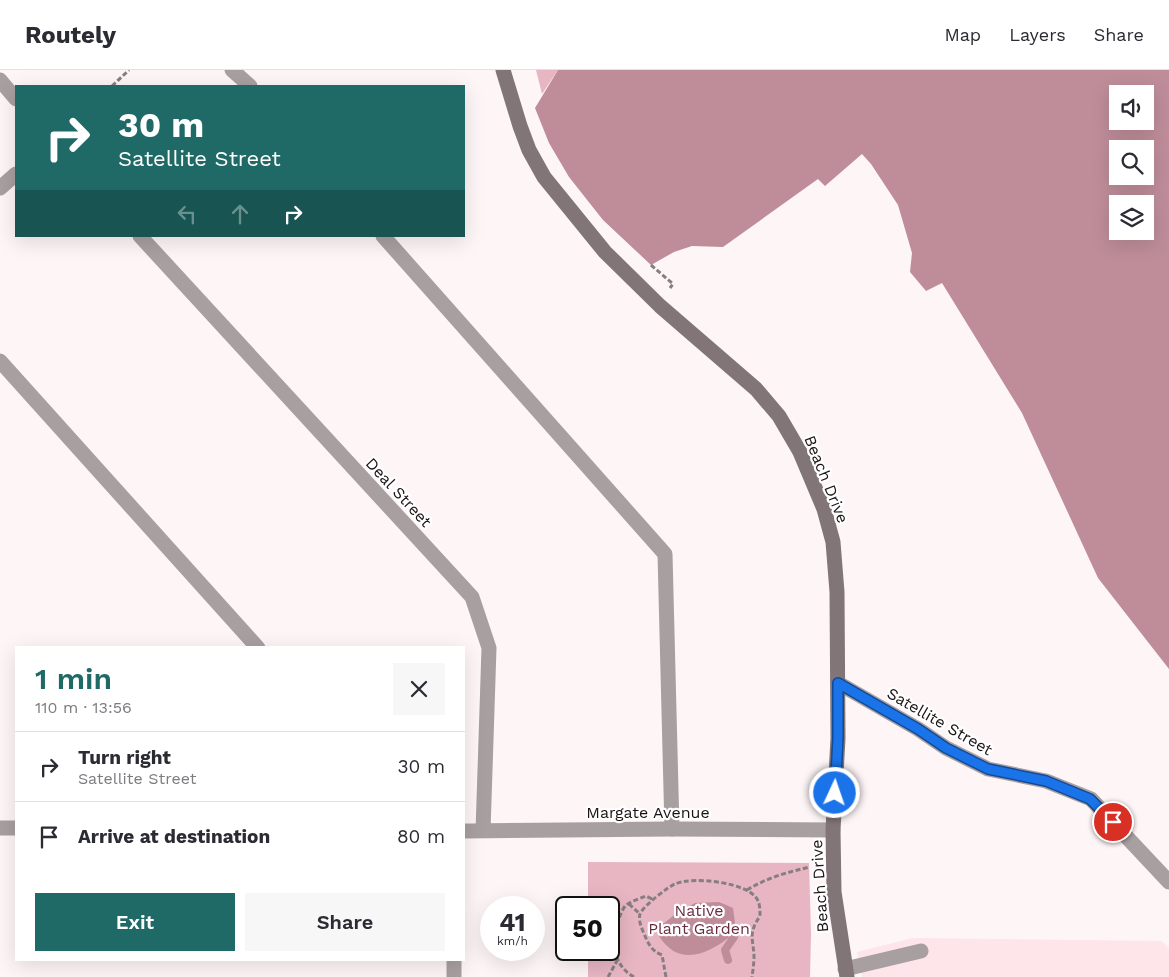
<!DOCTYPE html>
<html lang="en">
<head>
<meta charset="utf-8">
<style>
  body { margin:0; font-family:"Work Sans",sans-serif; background:#f7f7f7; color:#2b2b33; height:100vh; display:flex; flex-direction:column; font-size:19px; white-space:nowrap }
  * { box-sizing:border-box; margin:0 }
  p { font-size:16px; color:#7c7c81 }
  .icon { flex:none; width:28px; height:28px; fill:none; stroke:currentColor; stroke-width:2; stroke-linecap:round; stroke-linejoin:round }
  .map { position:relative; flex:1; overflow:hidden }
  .panel { position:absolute; left:15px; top:576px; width:450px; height:315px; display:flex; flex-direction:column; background:#fff; border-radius:0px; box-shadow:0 5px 20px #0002 }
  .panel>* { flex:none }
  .hud { position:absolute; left:15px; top:15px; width:450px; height:152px; border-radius:0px; box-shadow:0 5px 20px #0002; background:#1f6a66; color:#fff; overflow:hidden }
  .controls { position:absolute; left:1109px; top:15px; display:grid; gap:10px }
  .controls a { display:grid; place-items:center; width:45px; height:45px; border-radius:0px; background:#fff; box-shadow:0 5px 20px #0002; font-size:25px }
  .speed { position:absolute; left:480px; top:826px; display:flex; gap:10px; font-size:25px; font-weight:700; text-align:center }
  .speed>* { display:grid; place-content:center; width:65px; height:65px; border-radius:50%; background:#fff; box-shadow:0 5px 20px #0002; line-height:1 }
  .speed small { font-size:12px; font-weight:400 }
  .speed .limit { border:2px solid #111; border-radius:8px; background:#fff; color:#111 }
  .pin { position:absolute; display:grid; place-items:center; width:42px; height:42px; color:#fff; margin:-21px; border:2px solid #fff; border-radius:50%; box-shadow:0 1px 5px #0007 }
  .me { position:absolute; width:55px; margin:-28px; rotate:3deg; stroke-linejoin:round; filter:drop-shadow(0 0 4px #0008) }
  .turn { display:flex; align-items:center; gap:18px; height:105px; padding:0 20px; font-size:22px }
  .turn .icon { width:65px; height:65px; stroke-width:2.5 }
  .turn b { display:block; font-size:35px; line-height:42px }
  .lanes { display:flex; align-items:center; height:48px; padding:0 20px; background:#0003; justify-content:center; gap:25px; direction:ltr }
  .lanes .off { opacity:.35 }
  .round { display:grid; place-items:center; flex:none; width:52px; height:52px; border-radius:0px; background:#f7f7f7 }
  .overview { display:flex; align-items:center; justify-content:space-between; height:85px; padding:0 20px }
  h1 { font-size:30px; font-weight:600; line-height:38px; color:#1f6a66 }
  .button { display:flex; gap:10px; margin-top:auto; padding:10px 20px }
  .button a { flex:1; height:58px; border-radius:0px; background:#1f6a66; color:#fff; font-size:20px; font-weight:600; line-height:58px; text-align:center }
  .button a+a { background:#f7f7f7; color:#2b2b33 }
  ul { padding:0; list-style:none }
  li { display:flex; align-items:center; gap:15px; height:70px; padding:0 20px; border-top:1px solid #e1e1e2 }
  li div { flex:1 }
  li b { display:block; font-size:19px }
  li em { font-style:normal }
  header { display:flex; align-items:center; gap:30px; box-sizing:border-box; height:70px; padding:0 25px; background:#fff; border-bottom:1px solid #e1e1e2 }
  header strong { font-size:24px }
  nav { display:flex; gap:28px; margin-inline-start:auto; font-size:18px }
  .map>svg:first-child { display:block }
  .built { fill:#fde5ea }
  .green { fill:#e7b6c2 }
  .water { fill:#be8d99; fill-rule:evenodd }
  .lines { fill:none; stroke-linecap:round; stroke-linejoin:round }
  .stream { stroke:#be8d99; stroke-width:8 }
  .path { stroke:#867e80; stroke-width:3; stroke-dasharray:5 2.5; stroke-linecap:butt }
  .lane { stroke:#a89fa1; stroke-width:15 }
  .street { stroke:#a89fa1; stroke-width:15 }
  .secondary { stroke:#827578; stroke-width:15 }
  .route-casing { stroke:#114b97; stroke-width:12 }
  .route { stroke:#1a73e8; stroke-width:9 }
  .labels { text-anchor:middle; stroke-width:4.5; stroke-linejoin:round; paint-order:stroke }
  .street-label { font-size:16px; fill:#1a1214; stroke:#fff }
  .park-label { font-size:16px; fill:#6c2d41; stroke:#fff }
</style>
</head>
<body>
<header>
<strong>Routely</strong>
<nav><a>Map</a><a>Layers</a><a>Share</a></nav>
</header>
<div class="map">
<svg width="1169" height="907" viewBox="0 0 1169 907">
  <rect width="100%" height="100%" fill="#fef5f7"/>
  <path class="built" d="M913,868L1162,871L1169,879V907H862L857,882Z"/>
  <path class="green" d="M536,0H558L542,24Z
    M588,792L809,793L811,864L810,907H588V880H609V838L588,837Z"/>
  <path class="water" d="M558,0H1169V599L1098,508L1022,343L942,213L926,221L910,202L912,183L898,135L871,94L862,84L825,116L818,109L723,177L692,176L674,182L651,195L603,150L569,107L549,73L535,38ZM1118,24H1145V51H1118ZM1118,79H1145V106H1118ZM1118,134H1145V161H1118Z
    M719,832L733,838L735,853L732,865C709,884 679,898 659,866L663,854L678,842L695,833Z"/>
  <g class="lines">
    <path class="stream" d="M728,890L725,880L734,867L732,865"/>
    <path class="path" d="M112,16L129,0
      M651,195L673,214L670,218
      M747,820C766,808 788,802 810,797
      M629,834L640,844
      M608,907L618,889
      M634,907C612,895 610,868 620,846C621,843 623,839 625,836C631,831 639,829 646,826L654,830
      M666,907L662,885C652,881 649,875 645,866C642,859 638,851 640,844C643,836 668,817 675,814C691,806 751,812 758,831C760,835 760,841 760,846C748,864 753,867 754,886C754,893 753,900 752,907"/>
    <path class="lane" d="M232,0L250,16
      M0,118L16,104
      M383,166L665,484L672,759
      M0,291L258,578
      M845,899L921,881"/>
    <path class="street" d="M0,10L16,29
      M140,166L472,527L489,578L483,761
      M838,613L918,659L946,678L988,699L1046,711L1091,729L1169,812
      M0,758H16
      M464,761L672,759L833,760
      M454,890V907"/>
    <path class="secondary" d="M503,0L520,56L529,80L544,107L605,182L660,236L756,319L779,346L800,382L824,439L833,472L837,522L838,668L833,760L834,822L847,907"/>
  </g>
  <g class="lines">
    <g class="route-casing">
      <path id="route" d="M835,723L838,668V613L918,659L946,678L988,699L1046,711L1090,729L1113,752"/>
    </g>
    <use href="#route" class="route"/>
  </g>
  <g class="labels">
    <g class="street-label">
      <text transform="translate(827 409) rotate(68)" y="6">Beach Drive</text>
      <text transform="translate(399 422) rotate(47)" y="6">Deal Street</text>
      <text transform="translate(940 651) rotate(30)" y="6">Satellite Street</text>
      <text x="648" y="748">Margate Avenue</text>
      <text transform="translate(819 816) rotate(-94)" y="6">Beach Drive</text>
    </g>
    <g class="park-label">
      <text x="699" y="846">Native<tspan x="699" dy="18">Plant Garden</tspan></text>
    </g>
  </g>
</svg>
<div class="controls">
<a><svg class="icon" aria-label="sound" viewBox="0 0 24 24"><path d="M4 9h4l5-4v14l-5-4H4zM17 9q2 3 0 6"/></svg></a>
<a><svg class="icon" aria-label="search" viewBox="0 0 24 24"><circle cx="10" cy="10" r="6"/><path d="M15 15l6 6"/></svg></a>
<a><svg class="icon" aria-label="layers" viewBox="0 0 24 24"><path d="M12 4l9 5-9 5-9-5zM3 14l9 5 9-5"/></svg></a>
</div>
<div class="speed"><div>41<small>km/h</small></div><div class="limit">50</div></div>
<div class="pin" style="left:1113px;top:752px;background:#d93025"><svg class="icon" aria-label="arrive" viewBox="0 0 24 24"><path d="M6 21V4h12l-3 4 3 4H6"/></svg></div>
<svg class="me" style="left:835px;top:723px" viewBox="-20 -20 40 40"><circle r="17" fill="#1a73e8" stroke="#fff" stroke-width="3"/><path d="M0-11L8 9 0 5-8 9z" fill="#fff"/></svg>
<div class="hud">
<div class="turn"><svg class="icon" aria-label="right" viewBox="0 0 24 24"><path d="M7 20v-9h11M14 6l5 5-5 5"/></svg><div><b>30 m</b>Satellite Street</div></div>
<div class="lanes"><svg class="icon off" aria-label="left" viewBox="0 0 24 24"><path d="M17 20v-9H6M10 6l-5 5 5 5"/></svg><svg class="icon off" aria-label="ahead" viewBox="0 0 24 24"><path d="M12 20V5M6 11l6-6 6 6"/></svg><svg class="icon" aria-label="right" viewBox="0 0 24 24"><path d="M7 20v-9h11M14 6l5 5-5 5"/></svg></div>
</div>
<section class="panel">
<div class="overview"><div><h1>1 min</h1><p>110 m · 13:56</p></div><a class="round"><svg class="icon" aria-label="close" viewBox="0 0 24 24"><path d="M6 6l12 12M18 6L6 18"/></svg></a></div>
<ul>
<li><svg class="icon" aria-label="right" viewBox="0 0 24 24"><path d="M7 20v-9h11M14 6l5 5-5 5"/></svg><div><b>Turn right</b><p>Satellite Street</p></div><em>30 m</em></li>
<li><svg class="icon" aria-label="arrive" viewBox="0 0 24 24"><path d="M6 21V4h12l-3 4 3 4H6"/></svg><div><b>Arrive at destination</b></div><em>80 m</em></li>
</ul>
<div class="button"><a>Exit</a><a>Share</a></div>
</section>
</div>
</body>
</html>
